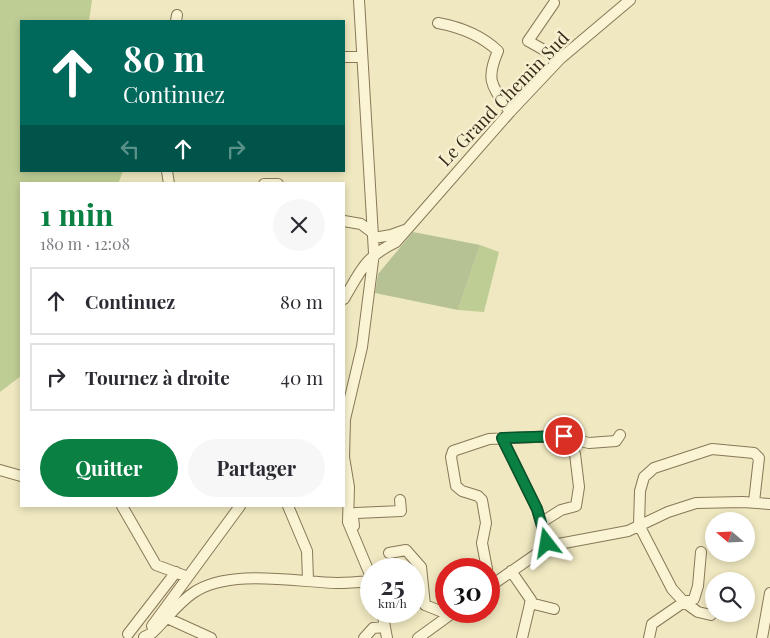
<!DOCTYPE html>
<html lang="fr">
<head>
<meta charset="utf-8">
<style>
  body { margin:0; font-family:"Playfair Display",serif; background:#f7f7f7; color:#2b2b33; height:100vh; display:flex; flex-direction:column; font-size:19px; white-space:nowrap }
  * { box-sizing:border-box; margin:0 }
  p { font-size:16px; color:#7c7c81 }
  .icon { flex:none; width:28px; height:28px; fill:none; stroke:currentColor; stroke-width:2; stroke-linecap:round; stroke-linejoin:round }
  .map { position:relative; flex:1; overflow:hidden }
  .sheet { position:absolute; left:20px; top:182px; width:325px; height:325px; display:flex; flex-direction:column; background:#fff; border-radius:0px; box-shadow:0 2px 8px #0003 }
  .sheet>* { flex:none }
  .hud { position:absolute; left:20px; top:20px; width:325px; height:152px; border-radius:0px; box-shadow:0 2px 8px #0003; background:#00695c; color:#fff; overflow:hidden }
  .needle { width:32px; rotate:289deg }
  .controls { position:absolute; left:705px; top:512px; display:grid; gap:10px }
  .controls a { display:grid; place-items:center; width:50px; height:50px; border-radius:50%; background:#fff; box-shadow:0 2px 8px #0003; font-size:25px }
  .speed { position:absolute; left:360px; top:558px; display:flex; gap:10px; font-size:25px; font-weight:700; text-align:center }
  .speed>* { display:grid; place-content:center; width:65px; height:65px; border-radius:50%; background:#fff; box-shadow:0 2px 8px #0003; line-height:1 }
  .speed small { font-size:12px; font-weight:400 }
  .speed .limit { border:8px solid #d22; background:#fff; color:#111 }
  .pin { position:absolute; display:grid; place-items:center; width:42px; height:42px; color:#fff; margin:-21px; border:2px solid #fff; border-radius:50%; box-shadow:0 1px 5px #0007 }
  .me { position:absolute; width:55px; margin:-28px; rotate:346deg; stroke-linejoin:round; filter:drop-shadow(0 0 4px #0008) }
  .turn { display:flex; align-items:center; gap:18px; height:105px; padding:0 20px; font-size:22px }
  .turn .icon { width:65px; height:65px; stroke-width:2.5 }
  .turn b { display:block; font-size:35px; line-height:42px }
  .lanes { display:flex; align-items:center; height:48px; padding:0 20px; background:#0003; justify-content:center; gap:25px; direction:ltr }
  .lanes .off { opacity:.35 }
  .round { display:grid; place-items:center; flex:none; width:52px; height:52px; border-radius:26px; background:#f7f7f7 }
  .headline { display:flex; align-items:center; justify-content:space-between; height:85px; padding:0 20px }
  h1 { font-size:30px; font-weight:700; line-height:38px; color:#0b8043 }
  .button { display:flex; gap:10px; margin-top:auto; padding:10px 20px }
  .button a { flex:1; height:58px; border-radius:30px; background:#0b8043; color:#fff; font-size:20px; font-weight:700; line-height:58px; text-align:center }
  .button a+a { background:#f7f7f7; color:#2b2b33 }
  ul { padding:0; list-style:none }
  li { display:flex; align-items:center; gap:15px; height:68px; margin:0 10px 8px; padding:0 10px; border:2px solid #e1e1e2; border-radius:0px }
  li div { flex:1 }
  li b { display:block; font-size:19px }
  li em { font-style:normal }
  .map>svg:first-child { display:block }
  .green { fill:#becd94 }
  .cemetery { fill:#b6c294 }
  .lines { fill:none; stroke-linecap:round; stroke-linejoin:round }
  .minor-casing { stroke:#887858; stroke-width:12 }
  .minor { stroke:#faf4d4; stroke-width:10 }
  .route-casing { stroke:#07532c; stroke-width:12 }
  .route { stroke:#0b8043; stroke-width:9 }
  .labels { text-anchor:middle; stroke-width:5; stroke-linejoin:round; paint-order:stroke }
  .street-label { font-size:18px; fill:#382d1c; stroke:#f6f0d0 }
</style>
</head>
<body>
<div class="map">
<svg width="770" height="638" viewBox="0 0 770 638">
  <rect width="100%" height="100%" fill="#efe8c0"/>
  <path class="green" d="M0,0H92L89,21H21V171H123L118,184H21V376L0,392Z
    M480,245L499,252L484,312L458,310Z"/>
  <path class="cemetery" d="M413,232L480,245L458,310L375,293L378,274Z"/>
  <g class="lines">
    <g class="minor-casing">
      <path id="minor" d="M359,0L374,253L362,347L345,419L344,457L349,487L348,522L371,577
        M554,3L528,41L560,59
        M176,21L177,15
        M438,23C460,27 481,35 498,51C485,81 492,86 510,112
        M344,57H362
        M167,171L169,184
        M264,184H278
        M344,221L361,224L373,233
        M374,238L391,235L405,230
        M344,299C361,270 365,257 396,242L510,112L560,59L630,0
        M502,438L537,509L548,546
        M0,470L21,476
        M122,506L156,565L188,577
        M288,506L307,551L308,580
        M542,522L561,510L576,506L579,487L575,454
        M354,526L353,517L356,513L401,511L400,500
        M701,552L698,586L694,599L684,602L698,612L711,615
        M389,553L406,550L421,567L425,605L450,615
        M487,569L482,543L486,523L482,500L478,496L462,491L456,486L451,457L453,451L489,439L558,436L589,443L616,441L620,435
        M511,571L531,600L522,638
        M489,587L548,546L628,531L668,512L696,503L743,502L770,504
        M530,603L554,609
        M382,611L387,638
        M167,618L211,638
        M152,626L240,506
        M128,634L176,572
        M144,637L152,633C166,620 177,604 193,593C229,568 296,582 337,583C348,583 360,582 371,581
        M364,638L373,628L385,627
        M418,638L454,612
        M649,638L652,624L684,602L672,589L639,525L640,491L644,477L654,468L712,449L754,453L759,458L754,502
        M762,638L770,593"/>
    </g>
    <use href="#minor" class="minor"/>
  </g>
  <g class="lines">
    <g class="route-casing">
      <path id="route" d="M547,543L537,509L502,438L564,436"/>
    </g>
    <use href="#route" class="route"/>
  </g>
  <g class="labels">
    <g class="street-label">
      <text transform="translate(504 99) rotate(-46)" y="6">Le Grand Chemin Sud</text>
    </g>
  </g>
</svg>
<div class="controls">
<a><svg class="needle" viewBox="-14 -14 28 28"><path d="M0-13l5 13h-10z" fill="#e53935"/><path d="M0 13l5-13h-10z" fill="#7c7c81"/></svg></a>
<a><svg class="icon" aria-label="search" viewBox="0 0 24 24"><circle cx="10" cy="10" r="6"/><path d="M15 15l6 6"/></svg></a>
</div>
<div class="speed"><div>25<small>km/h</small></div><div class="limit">30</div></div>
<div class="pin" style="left:564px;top:436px;background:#d93025"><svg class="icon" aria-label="arrive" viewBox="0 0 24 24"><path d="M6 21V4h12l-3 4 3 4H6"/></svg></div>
<svg class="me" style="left:547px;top:543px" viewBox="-20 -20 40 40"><path d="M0-17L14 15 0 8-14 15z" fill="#0b8043" stroke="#fff" stroke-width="4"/></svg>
<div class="hud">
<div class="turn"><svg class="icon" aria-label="ahead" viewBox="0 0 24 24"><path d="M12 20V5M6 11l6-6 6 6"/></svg><div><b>80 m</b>Continuez</div></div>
<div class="lanes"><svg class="icon off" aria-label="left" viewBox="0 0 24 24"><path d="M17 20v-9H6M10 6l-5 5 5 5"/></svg><svg class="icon" aria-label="ahead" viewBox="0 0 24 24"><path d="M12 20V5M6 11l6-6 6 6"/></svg><svg class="icon off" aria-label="right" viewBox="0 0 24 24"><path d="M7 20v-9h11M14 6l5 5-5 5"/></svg></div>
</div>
<section class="sheet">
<div class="headline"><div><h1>1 min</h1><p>180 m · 12:08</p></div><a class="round"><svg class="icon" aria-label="close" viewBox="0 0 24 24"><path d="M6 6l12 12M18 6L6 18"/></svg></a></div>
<ul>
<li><svg class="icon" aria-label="ahead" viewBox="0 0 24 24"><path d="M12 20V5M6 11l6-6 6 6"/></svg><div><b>Continuez</b></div><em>80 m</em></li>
<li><svg class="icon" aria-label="right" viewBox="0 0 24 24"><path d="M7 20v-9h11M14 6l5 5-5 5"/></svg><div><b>Tournez à droite</b></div><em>40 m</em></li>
</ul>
<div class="button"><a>Quitter</a><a>Partager</a></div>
</section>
</div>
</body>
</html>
